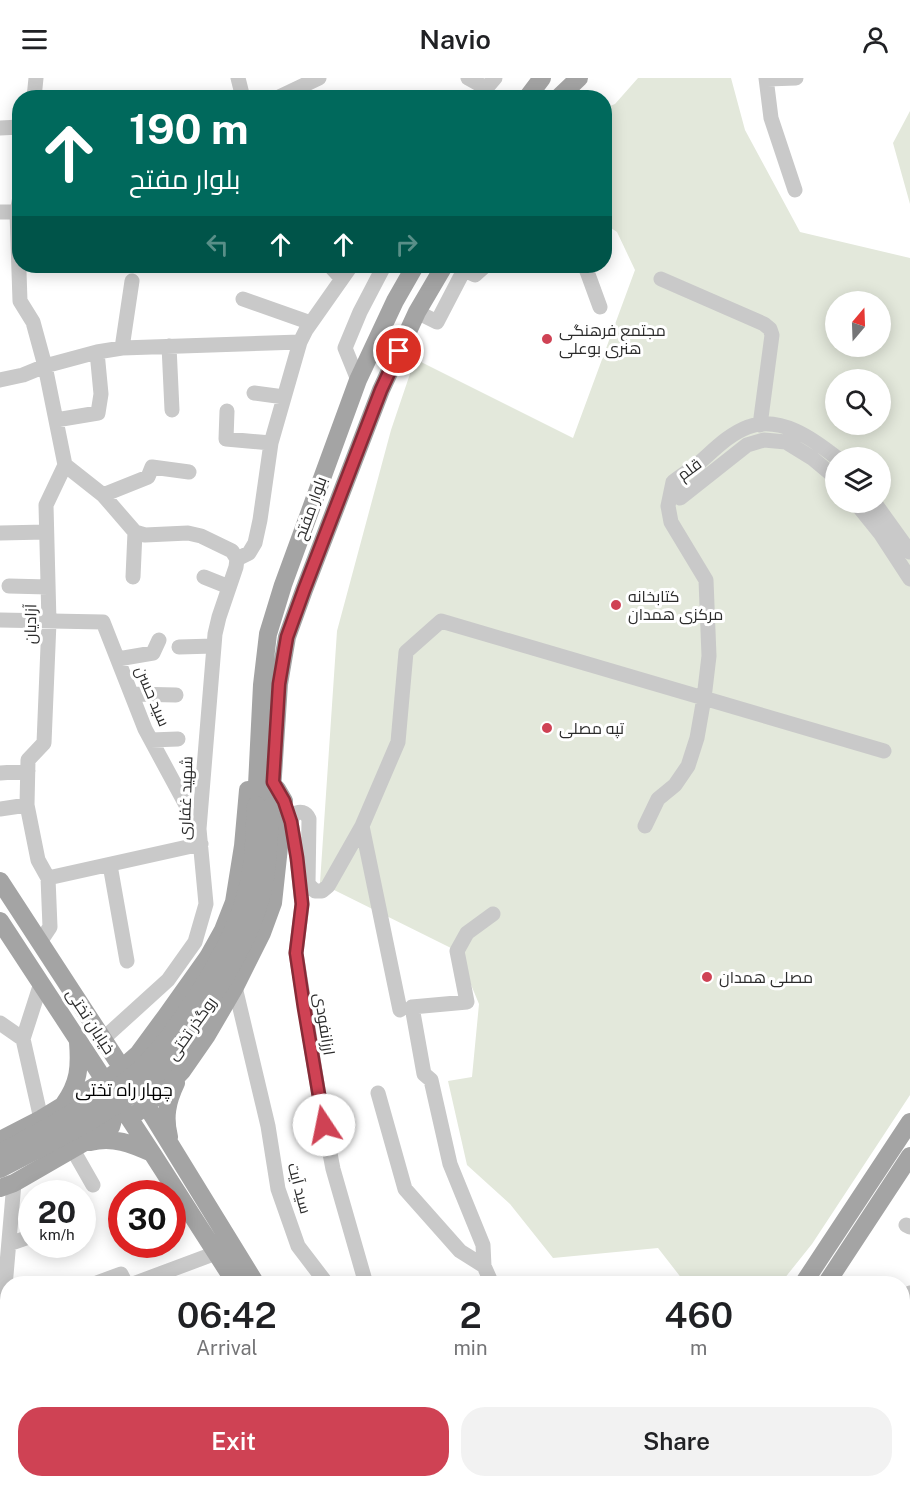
<!DOCTYPE html>
<html lang="en">
<head>
<meta charset="utf-8">
<style>
  body { margin:0; font-family:"Public Sans",Cairo,sans-serif; background:#f2f2f2; color:#202124; height:100vh; display:flex; flex-direction:column; font-size:22px; white-space:nowrap }
  * { box-sizing:border-box; margin:0 }
  p { font-size:20px; color:#757577 }
  .icon { flex:none; width:33px; height:33px; fill:none; stroke:currentColor; stroke-width:2; stroke-linecap:round; stroke-linejoin:round }
  .map { position:relative; flex:1; overflow:hidden }
  .sheet { position:absolute; left:0px; top:1198px; width:910px; height:212px; display:flex; flex-direction:column; background:#fff; border-radius:24px 24px 0 0; box-shadow:0 3px 15px #0003 }
  .sheet>* { flex:none }
  .banner { position:absolute; left:12px; top:12px; width:600px; height:183px; border-radius:24px; box-shadow:0 3px 15px #0003; background:#00695c; color:#fff; overflow:hidden }
  .needle { width:39px; rotate:19deg }
  .controls { position:absolute; left:825px; top:213px; display:grid; gap:12px }
  .controls a { display:grid; place-items:center; width:66px; height:66px; border-radius:50%; background:#fff; box-shadow:0 3px 15px #0003; font-size:30px }
  .speed { position:absolute; left:18px; top:1102px; display:flex; gap:12px; font-size:30px; font-weight:700; text-align:center }
  .speed>* { display:grid; place-content:center; width:78px; height:78px; border-radius:50%; background:#fff; box-shadow:0 3px 15px #0003; line-height:1 }
  .speed small { font-size:15px; font-weight:400 }
  .speed .limit { border:9px solid #d22; background:#fff; color:#111 }
  .pin { position:absolute; display:grid; place-items:center; width:51px; height:51px; color:#fff; margin:-26px; border:3px solid #fff; border-radius:50%; box-shadow:0 2px 6px #0007 }
  .me { position:absolute; width:66px; margin:-33px; rotate:349deg; stroke-linejoin:round; filter:drop-shadow(0 0 4px #0008) }
  .turn { display:flex; align-items:center; gap:21px; height:126px; padding:0 18px; font-size:27px }
  .turn .icon { width:78px; height:78px; stroke-width:2.5 }
  .turn b { display:block; font-size:42px; line-height:51px }
  .lanes { display:flex; align-items:center; height:57px; padding:0 18px; background:#0003; justify-content:center; gap:30px; direction:ltr }
  .lanes .off { opacity:.35 }
  .eta { display:flex; justify-content:space-evenly; align-items:center; height:102px; text-align:center }
  .eta b { font-size:36px; font-weight:600; line-height:42px }
  .primary-button { display:flex; gap:12px; margin-top:auto; padding:12px 18px }
  .primary-button a { flex:1; height:69px; border-radius:24px; background:#cf4254; color:#fff; font-size:24px; font-weight:600; line-height:69px; text-align:center }
  .primary-button a+a { background:#f2f2f2; color:#202124 }
  header { display:flex; justify-content:space-between; align-items:center; height:78px; padding:0 18px; background:#fff; font-size:27px; font-weight:600 }
  .map>svg:first-child { display:block }
  .green { fill:#e3e8db; fill-rule:evenodd }
  .lines { fill:none; stroke-linecap:round; stroke-linejoin:round }
  .minor { stroke:#c9c9c9; stroke-width:15 }
  .major { stroke:#a4a4a4; stroke-width:18 }
  .major-bridge { stroke:#a4a4a4; stroke-width:18 }
  .route-casing { stroke:#872b37; stroke-width:15 }
  .route { stroke:#cf4254; stroke-width:10 }
  .poi-dot { fill:#cf4254; stroke:#fff; stroke-width:2 }
  .labels { text-anchor:middle; stroke-width:6; stroke-linejoin:round; paint-order:stroke }
  .poi-label { font-size:16px; fill:#2c2c2c; stroke:#fff; text-anchor:start }
  .street-label { font-size:16px; fill:#2c2c2c; stroke:#fff }
  .neighbourhood-label { font-size:18px; fill:#000; stroke:#fff }
</style>
</head>
<body>
<header><svg class="icon" aria-label="menu" viewBox="0 0 24 24"><path d="M4 6h16M4 12h16M4 18h16"/></svg>Navio<svg class="icon" aria-label="person" viewBox="0 0 24 24"><circle cx="12" cy="8" r="4"/><path d="M4 21q1-7 8-7t8 7"/></svg></header>
<div class="map">
<svg width="910" height="1409" viewBox="0 0 910 1409">
  <rect width="100%" height="100%" fill="#fff"/>
  <path class="green" d="M638,0H731L745,52L800,154L910,180V1017L812,1166L780,1206H686L658,1170L553,1180L510,1126L467,1087L448,1003L472,999L479,926L457,873L320,805L337,553L391,352L415,281L573,360L635,192L617,154L605,146V30L615,26ZM836,224H880V268H836ZM836,302H880V346H836ZM836,380H880V424H836Z
    M910,33V126L893,65Z
    M115,1402H312V1403L310,1409H106Z"/>
  <g class="lines">
    <path class="minor" d="M238,0L243,20
      M468,0L486,10
      M766,0L771,40L795,112
      M767,1L796,0
      M34,20L36,0
      M277,20L319,0
      M478,20L495,0
      M0,50L20,49
      M20,119L17,134L20,223L33,244L45,288L65,387L46,427L49,544L44,665L28,682L27,727L38,782L48,800L50,849L40,864
      M0,134H17
      M330,188L342,201
      M585,188L600,229
      M661,201L764,246L770,251L772,257L760,347
      M243,221L311,245
      M417,234L437,244L464,192L475,197L485,188
      M169,268L172,332
      M122,270L132,203
      M0,302L23,297L45,288L97,274L122,270L300,264
      M358,302L345,270L360,234L384,188
      M254,315L284,319
      M227,333L226,361L271,365
      M56,342L98,335L101,316L97,274
      M65,387L103,417L135,454L145,457L188,455L201,458L232,473L237,481
      M673,404L680,420L747,367L764,362L786,364L812,380L836,400
      M673,404C681,398 690,392 699,385C714,372 729,356 748,349C780,337 813,361 837,380
      M103,417L148,399L152,389L189,394
      M855,424L880,455L910,501
      M874,424L910,474
      M0,455L46,454
      M237,481L249,475L255,465L260,442L271,365L300,264L306,252L351,188
      M133,499L135,454
      M204,499L229,509
      M9,508L48,509
      M0,542L103,544L145,651L199,751
      M179,569L214,568
      M118,581L153,575L159,562
      M132,616L176,617
      M151,662L178,661
      M0,695L28,693
      M0,731L27,727
      M288,736L291,744L297,780L302,827L296,875L320,1024L333,1091L366,1206
      M291,744L293,737C300,732 306,734 309,741L308,806L315,813H322L328,808L362,748L398,664L406,574L441,543L884,673
      M362,748L400,932
      M645,748L658,721L675,707L688,688L697,660L704,620L709,578L706,502L671,444L668,428L673,404
      M110,787L127,883
      M48,800L201,766
      M235,909L268,1048L278,1111L298,1168L327,1206
      M0,945L23,961
      M103,961L168,902L195,864L206,826L199,751L215,556L219,539L236,489L237,481
      M378,1015L405,1111L460,1173L484,1188L492,1206
      M41,1041L23,961L41,905
      M73,1072L93,1107
      M906,1147L910,1149
      M9,1166L32,1158
      M484,1188L483,1167L450,1086L431,1002L424,996L412,929L467,924L457,873L467,855L493,836
      M94,1206L121,1196L126,1206
      M133,1206L216,1175
      M0,1223L4,1220L14,1105
      M903,1224L910,1215
      M903,1336L910,1341
      M903,1360L910,1351
      M0,1371L8,1367
      M81,1402L85,1409
      M680,1402L681,1409
      M737,1402L739,1409
      M613,1409L626,1402
      M866,1409L871,1402"/>
    <path class="major" d="M527,20L542,0
      M558,20L579,0
      M256,727L262,607L268,556L283,507L358,302L395,223L415,188
      M271,728L279,606L287,559L304,512L381,312L417,234L444,188
      M0,803L146,1027L256,1206
      M0,843L152,1075L236,1206
      M64,1026C79,1005 80,989 78,964
      M138,1034L166,1010L182,993L207,957L235,909L262,855L273,825L284,723L277,711
      M169,1059C164,1039 167,1024 176,1005
      M0,1062L41,1041L105,1002L122,990L138,976L166,938L208,879L223,852L234,824L243,768L248,712
      M90,1064C113,1058 132,1066 152,1075
      M0,1110L14,1105L111,1049C115,1037 115,1028 105,1020
      M803,1206L910,1044
      M826,1206L910,1078
      M348,1402L351,1409
      M401,1402L410,1406L414,1409
      M372,1409L378,1405L386,1402
      M468,1409L487,1402"/>
    <path class="major-bridge" d="M0,1075C24,1062 48,1049 72,1035C95,1023 121,1009 140,991C160,972 176,949 191,927C216,889 239,849 249,804C255,779 254,753 256,727
      M0,1091C48,1066 98,1042 142,1009C166,991 182,965 199,940C223,904 247,865 260,823C269,793 268,759 271,728"/>
  </g>
  <g class="lines">
    <g class="route-casing">
      <path id="route" d="M324,1047L304,929L296,875L302,826L297,780L291,744L284,723L273,704L279,606L287,559L304,512L381,312L399,273"/>
    </g>
    <use href="#route" class="route"/>
  </g>
  <g class="poi-dot">
    <circle cx="547" cy="261" r="6"/>
    <circle cx="616" cy="527" r="6"/>
    <circle cx="547" cy="650" r="6"/>
    <circle cx="707" cy="899" r="6"/>
  </g>
  <g class="labels">
    <g class="poi-label">
      <text x="559" y="258">مجتمع فرهنگی<tspan x="559" dy="18">هنری بوعلی</tspan></text>
      <text x="628" y="524">کتابخانه<tspan x="628" dy="18">مرکزی همدان</tspan></text>
      <text x="559" y="656">تپه مصلی</text>
      <text x="719" y="905">مصلی همدان</text>
    </g>
    <g class="street-label">
      <text transform="translate(689 391) rotate(-37)" y="6">قلم</text>
      <text transform="translate(310 430) rotate(-70)" y="6">بلوار مفتح</text>
      <text transform="translate(30 546) rotate(-89)" y="6">آزادیان</text>
      <text transform="translate(153 618) rotate(67)" y="6">سید حسن</text>
      <text transform="translate(185 720) rotate(-88)" y="6">شهید غفاری</text>
      <text transform="translate(91 943) rotate(57)" y="6">خیابان تختی</text>
      <text transform="translate(325 946) rotate(81)" y="6">ارزانفودی</text>
      <text transform="translate(191 950) rotate(-55)" y="6">روگذر تختی</text>
      <text transform="translate(300 1110) rotate(75)" y="6">سید آیت</text>
    </g>
    <g class="neighbourhood-label">
      <text x="124" y="1018">چهار راه تختی</text>
    </g>
  </g>
</svg>
<div class="controls">
<a><svg class="needle" viewBox="-14 -14 28 28"><path d="M0-13l5 13h-10z" fill="#e53935"/><path d="M0 13l5-13h-10z" fill="#757577"/></svg></a>
<a><svg class="icon" aria-label="search" viewBox="0 0 24 24"><circle cx="10" cy="10" r="6"/><path d="M15 15l6 6"/></svg></a>
<a><svg class="icon" aria-label="layers" viewBox="0 0 24 24"><path d="M12 4l9 5-9 5-9-5zM3 14l9 5 9-5"/></svg></a>
</div>
<div class="speed"><div>20<small>km/h</small></div><div class="limit">30</div></div>
<div class="pin" style="left:399px;top:273px;background:#d93025"><svg class="icon" aria-label="arrive" viewBox="0 0 24 24"><path d="M6 21V4h12l-3 4 3 4H6"/></svg></div>
<svg class="me" style="left:324px;top:1047px" viewBox="-20 -20 40 40"><circle r="19" fill="#fff"/><path d="M0-13L10 11 0 6-10 11z" fill="#cf4254"/></svg>
<div class="banner">
<div class="turn"><svg class="icon" aria-label="ahead" viewBox="0 0 24 24"><path d="M12 20V5M6 11l6-6 6 6"/></svg><div><b>190 m</b>بلوار مفتح</div></div>
<div class="lanes"><svg class="icon off" aria-label="left" viewBox="0 0 24 24"><path d="M17 20v-9H6M10 6l-5 5 5 5"/></svg><svg class="icon" aria-label="ahead" viewBox="0 0 24 24"><path d="M12 20V5M6 11l6-6 6 6"/></svg><svg class="icon" aria-label="ahead" viewBox="0 0 24 24"><path d="M12 20V5M6 11l6-6 6 6"/></svg><svg class="icon off" aria-label="right" viewBox="0 0 24 24"><path d="M7 20v-9h11M14 6l5 5-5 5"/></svg></div>
</div>
<section class="sheet">
<div class="eta">
<div><b>06:42</b><p>Arrival</p></div>
<div><b>2</b><p>min</p></div>
<div><b>460</b><p>m</p></div>
</div>
<div class="primary-button"><a>Exit</a><a>Share</a></div>
</section>
</div>
</body>
</html>
